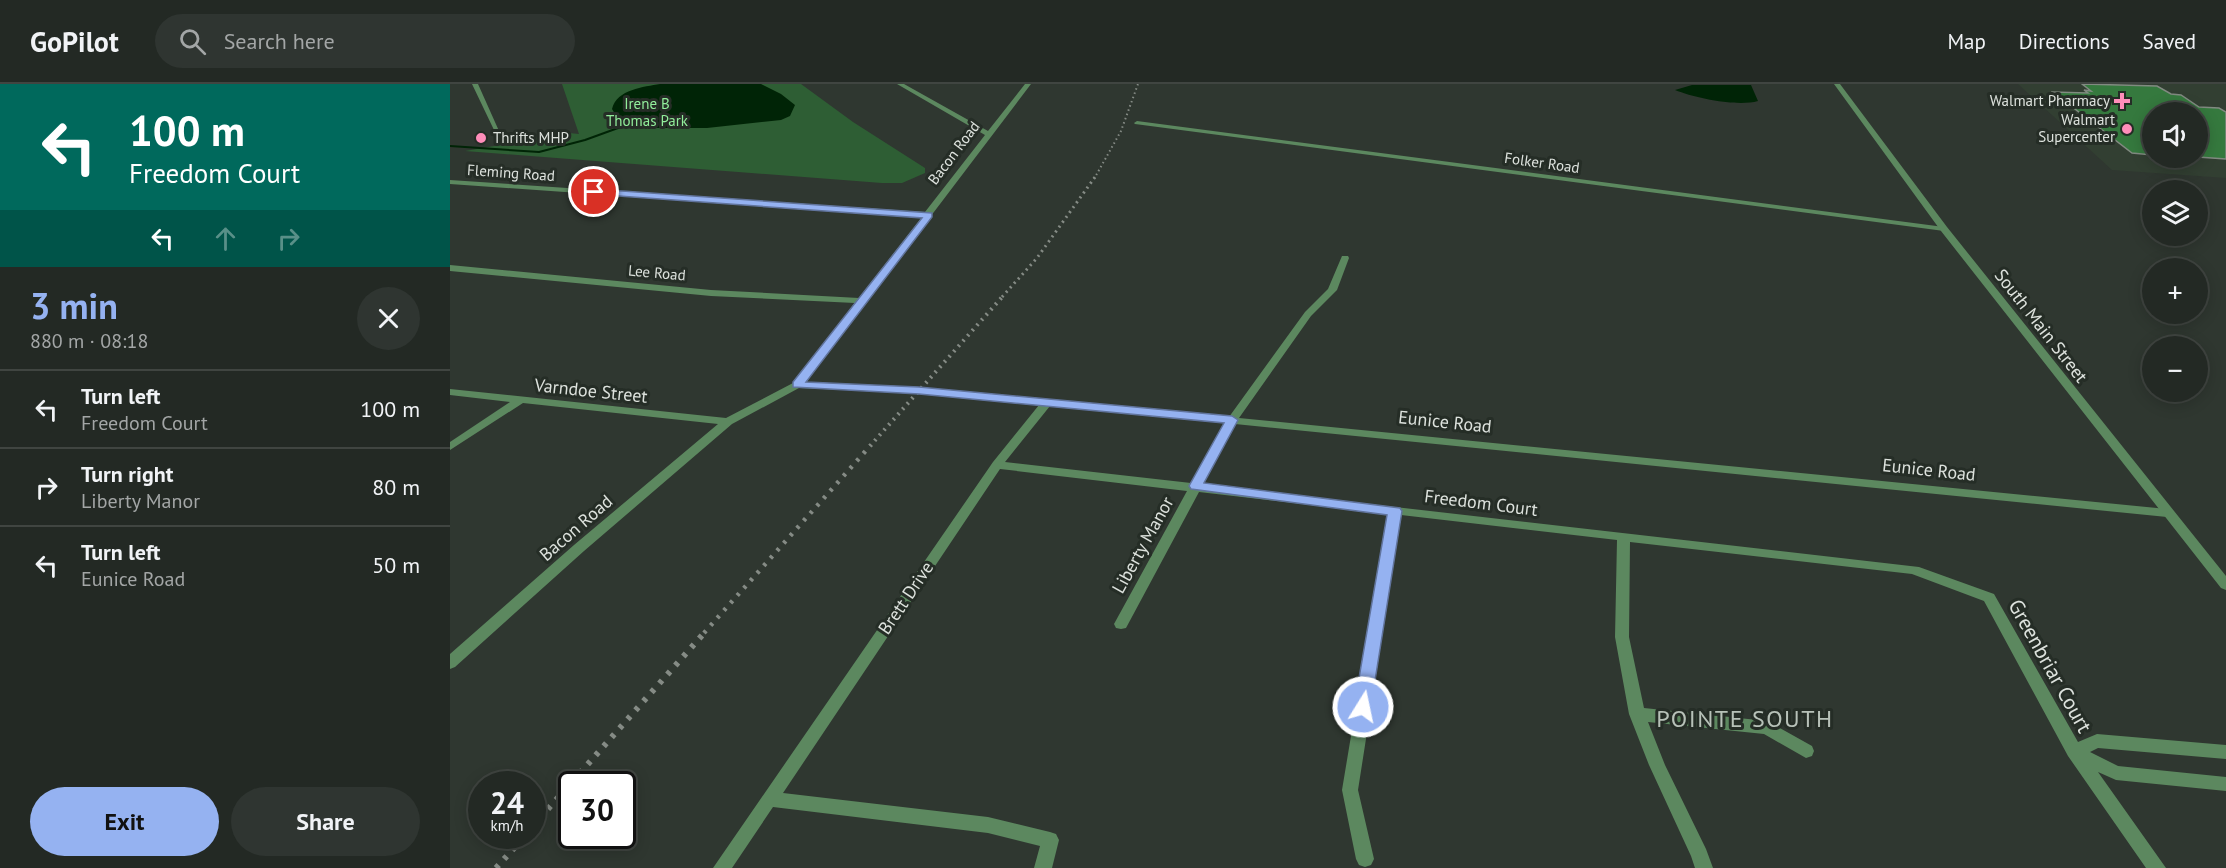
<!DOCTYPE html>
<html lang="en">
<head>
<meta charset="utf-8">
<style>
  body { margin:0; font-family:"PT Sans",sans-serif; background:#2f3531; color:#f1f3f6; height:100vh; display:flex; flex-direction:column; font-size:22px; white-space:nowrap }
  * { box-sizing:border-box; margin:0 }
  p { font-size:20px; color:#a3a6a6 }
  .icon { flex:none; width:33px; height:33px; fill:none; stroke:currentColor; stroke-width:2; stroke-linecap:round; stroke-linejoin:round }
  .map { position:relative; flex:1; overflow:hidden }
  .side { display:flex; flex-direction:column; background:#232924; width:450px }
  .side>* { flex:none }
  .guide { background:#00695c; color:#fff; overflow:hidden }
  .fabs { position:absolute; left:1692px; top:18px; display:grid; gap:12px }
  .fabs a { display:grid; place-items:center; width:66px; height:66px; border-radius:50%; background:#232924; box-shadow:0 3px 15px #0003,0 0 0 2px #404541; font-size:30px }
  .speed { position:absolute; left:18px; top:687px; display:flex; gap:12px; font-size:30px; font-weight:700; text-align:center }
  .speed>* { display:grid; place-content:center; width:78px; height:78px; border-radius:50%; background:#232924; box-shadow:0 3px 15px #0003,0 0 0 2px #404541; line-height:1 }
  .speed small { font-size:15px; font-weight:400 }
  .speed .limit { border:3px solid #111; border-radius:9px; background:#fff; color:#111 }
  .pin { position:absolute; display:grid; place-items:center; width:51px; height:51px; color:#fff; margin:-26px; border:3px solid #fff; border-radius:50%; box-shadow:0 2px 6px #0007 }
  .me { position:absolute; width:66px; margin:-33px; rotate:10deg; stroke-linejoin:round; filter:drop-shadow(0 0 4px #0008) }
  .turn { display:flex; align-items:center; gap:21px; height:126px; padding:0 30px; font-size:27px }
  .turn .icon { width:78px; height:78px; stroke-width:2.5 }
  .turn b { display:block; font-size:42px; line-height:51px }
  .lanes { display:flex; align-items:center; height:57px; padding:0 30px; background:#0003; justify-content:center; gap:30px; direction:ltr }
  .lanes .off { opacity:.35 }
  .round { display:grid; place-items:center; flex:none; width:63px; height:63px; border-radius:32px; background:#2f3531 }
  .head { display:flex; align-items:center; justify-content:space-between; height:102px; padding:0 30px }
  h1 { font-size:36px; font-weight:700; line-height:45px; color:#95b2f1 }
  .button { display:flex; gap:12px; margin-top:auto; padding:12px 30px }
  .button a { flex:1; height:69px; border-radius:36px; background:#95b2f1; color:#111; font-size:24px; font-weight:700; line-height:69px; text-align:center }
  .button a+a { background:#2f3531; color:#f1f3f6 }
  ul { padding:0; list-style:none }
  li { display:flex; align-items:center; gap:18px; height:78px; padding:0 30px; border-top:2px solid #404541 }
  li div { flex:1 }
  li b { display:block; font-size:22px }
  li em { font-style:normal }
  header { display:flex; align-items:center; gap:36px; box-sizing:border-box; height:84px; padding:0 30px; background:#232924; border-bottom:2px solid #404541 }
  header strong { font-size:28px }
  nav { display:flex; gap:33px; margin-inline-start:auto; font-size:21px }
  .search { width:420px; height:54px; background:#2f3531; display:flex; align-items:center; gap:15px; box-sizing:border-box; padding:0 21px; border-radius:33px; color:#a3a6a6; font-size:22px }
  main { display:flex; flex:1; min-height:0 }
  .map>svg:first-child { display:block }
  .built { fill:#323f32; fill-rule:evenodd }
  .green { fill:#2e5e34 }
  .water { fill:#002406 }
  .lines { fill:none; stroke-linecap:round; stroke-linejoin:round }
  .stream { stroke:#002406; stroke-width:2 }
  .building { fill:#35793e; stroke:#818a81; stroke-width:1.5 }
  .minor { fill:#5c885f; fill-rule:evenodd }
  .tertiary { fill:#5c885f; fill-rule:evenodd }
  .rail-far4 { stroke:#858b85; stroke-width:2; stroke-dasharray:1.5 3; stroke-linecap:butt }
  .rail-far3 { stroke:#858b85; stroke-width:3; stroke-dasharray:2 4; stroke-linecap:butt }
  .rail-far2 { stroke:#858b85; stroke-width:4; stroke-dasharray:2 5; stroke-linecap:butt }
  .rail-far1 { stroke:#858b85; stroke-width:4.5; stroke-dasharray:3 7; stroke-linecap:butt }
  .rail { stroke:#858b85; stroke-width:6; stroke-dasharray:4 8; stroke-linecap:butt }
  .route { fill:#95b2f1; stroke:#61749d; stroke-width:1.5 }
  .poi-dot { fill:#ff8eba; stroke:#252d26; stroke-width:2 }
  .labels { text-anchor:middle; stroke-width:6; stroke-linejoin:round; paint-order:stroke }
  .far-poi-label { font-size:15px; fill:#dde2dd; stroke:#252d26; text-anchor:end }
  .far-park-label { font-size:15px; fill:#92ee9b; stroke:#252d26 }
  .far-street-label { font-size:15px; fill:#dde2dd; stroke:#252d26 }
  .street-label { font-size:18px; fill:#dde2dd; stroke:#252d26 }
  .near-street-label { font-size:21px; fill:#dde2dd; stroke:#252d26 }
  .near-neighbourhood-label { font-size:24px; letter-spacing:1.5px; fill:#b7c1b8; stroke:#252d26 }
</style>
</head>
<body>
<header>
<strong>GoPilot</strong>
<div class="search"><svg class="icon" aria-label="search" viewBox="0 0 24 24"><circle cx="10" cy="10" r="6"/><path d="M15 15l6 6"/></svg>Search here</div>
<nav><a>Map</a><a>Directions</a><a>Saved</a></nav>
</header>
<main>
<section class="side">
<div class="guide">
<div class="turn"><svg class="icon" aria-label="left" viewBox="0 0 24 24"><path d="M17 20v-9H6M10 6l-5 5 5 5"/></svg><div><b>100 m</b>Freedom Court</div></div>
<div class="lanes"><svg class="icon" aria-label="left" viewBox="0 0 24 24"><path d="M17 20v-9H6M10 6l-5 5 5 5"/></svg><svg class="icon off" aria-label="ahead" viewBox="0 0 24 24"><path d="M12 20V5M6 11l6-6 6 6"/></svg><svg class="icon off" aria-label="right" viewBox="0 0 24 24"><path d="M7 20v-9h11M14 6l5 5-5 5"/></svg></div>
</div>
<div class="head"><div><h1>3 min</h1><p>880 m · 08:18</p></div><a class="round"><svg class="icon" aria-label="close" viewBox="0 0 24 24"><path d="M6 6l12 12M18 6L6 18"/></svg></a></div>
<ul>
<li><svg class="icon" aria-label="left" viewBox="0 0 24 24"><path d="M17 20v-9H6M10 6l-5 5 5 5"/></svg><div><b>Turn left</b><p>Freedom Court</p></div><em>100 m</em></li>
<li><svg class="icon" aria-label="right" viewBox="0 0 24 24"><path d="M7 20v-9h11M14 6l5 5-5 5"/></svg><div><b>Turn right</b><p>Liberty Manor</p></div><em>80 m</em></li>
<li><svg class="icon" aria-label="left" viewBox="0 0 24 24"><path d="M17 20v-9H6M10 6l-5 5 5 5"/></svg><div><b>Turn left</b><p>Eunice Road</p></div><em>50 m</em></li>
</ul>
<div class="button"><a>Exit</a><a>Share</a></div>
</section>
<div class="map">
<svg width="1776" height="784" viewBox="0 0 1776 784">
  <rect width="100%" height="100%" fill="#2f3730"/>
  <path class="built" d="M1568,0H1776V94L1662,86ZM1702,28H1748V74H1702Z"/>
  <path class="green" d="M112,0H351L403,38L475,84V89L452,99H432L15,67L119,49L129,50Z"/>
  <path class="water" d="M210,0H311L331,10L345,21L340,32L331,36L257,44H205L168,35L162,25C167,5 194,3 210,0Z
    M1242,1H1301L1308,17C1287,23 1245,14 1225,6Z"/>
  <g class="lines">
    <path class="stream" d="M0,62L89,68L135,56L190,36"/>
  </g>
  <path class="building" d="M1632,0L1707,2L1721,10L1731,11L1749,23L1769,24L1776,28V75L1748,73V28H1702V71L1682,69L1603,8L1638,9L1634,6L1641,7Z"/>
  <g class="lines">
    <path class="minor" d="M22,0H28L49,47L44,46Z
      M447,0H454L538,47L575,0H581L355,298L469,303L779,333L855,228L878,205L892,172H898L899,174L887,206L861,232L789,334L1717,425L1723,429L1717,433L785,340L753,401L1469,483L1544,510L1628,658L1647,650L1776,661V675L1648,664L1640,668L1668,682L1776,693V707L1666,696L1648,688L1716,784H1696L1618,672L1534,517L1462,490L1180,458L1179,553L1194,624L1317,637L1362,662L1364,667L1362,672L1356,674L1314,650L1198,638L1215,681L1256,765L1263,784H1245L1241,772L1199,681L1179,630L1165,553L1167,456L951,431L908,706L924,775L921,781L915,783L909,781L906,775L892,706L938,430L749,408L676,544L671,545L666,544L664,540L737,407L550,385L333,709L538,733L600,748L606,750L609,756L602,784H584L590,762L538,749L323,723L282,784H263L543,378L589,321L469,309L349,304L282,340L134,467L5,583L0,585V570L124,461L268,340L73,319L0,366V358L60,318L0,311V305L276,334L343,299L405,219L261,212L0,187V181L261,206L409,214L472,133L0,100V96L475,128L535,51ZM600,322L775,339L741,399L555,378Z
      M687,37L1494,143L1498,145L1494,147L685,40L684,39Z"/>
    <path class="tertiary" d="M1384,0H1390L1497,143L1776,492V506L1771,504L1491,147Z"/>
    <path class="rail-far4" d="M644,95L671,47L688,0"/>
    <path class="rail-far3" d="M552,213L587,174L645,93"/>
    <path class="rail-far2" d="M420,362L553,212"/>
    <path class="rail-far1" d="M254,549L421,361"/>
    <path class="rail" d="M82,743L255,548
      M46,784L75,752"/>
  </g>
  <path class="route" d="M144,105L482,129V133L356,298L469,303L782,332L788,336L754,399L950,424L952,427L920,628L913,630L907,628L904,623L937,431L741,405L739,402L774,339L469,310L343,303V298L472,134L141,110L139,108Z"/>
  <g class="poi-dot">
    <path d="M1669 8h6v6h6v6h-6v6h-6v-6h-6v-6h6z"/>
    <circle cx="1677" cy="45" r="6"/>
    <circle cx="31" cy="54" r="6"/>
  </g>
  <g class="labels">
    <g class="far-poi-label">
      <text x="1660" y="22">Walmart Pharmacy</text>
      <text x="1665" y="41">Walmart<tspan x="1665" dy="17">Supercenter</tspan></text>
      <text x="43" y="59" text-anchor="start">Thrifts MHP</text>
    </g>
    <g class="far-park-label">
      <text x="197" y="25">Irene B<tspan x="197" dy="17">Thomas Park</tspan></text>
    </g>
    <g class="far-street-label">
      <text transform="translate(504 69) rotate(-53)" y="5">Bacon Road</text>
      <text transform="translate(1092 79) rotate(8)" y="5">Folker Road</text>
      <text transform="translate(61 89) rotate(4)" y="5">Fleming Road</text>
      <text transform="translate(207 189) rotate(5)" y="5">Lee Road</text>
    </g>
    <g class="street-label">
      <text transform="translate(1591 242) rotate(52)" y="6">South Main Street</text>
      <text transform="translate(141 307) rotate(6)" y="6">Varndoe Street</text>
      <text transform="translate(995 338) rotate(6)" y="6">Eunice Road</text>
      <text transform="translate(1479 386) rotate(6)" y="6">Eunice Road</text>
      <text transform="translate(1031 419) rotate(7)" y="6">Freedom Court</text>
      <text transform="translate(126 444) rotate(-41)" y="6">Bacon Road</text>
      <text transform="translate(693 461) rotate(-61)" y="6">Liberty Manor</text>
      <text transform="translate(456 514) rotate(-56)" y="6">Brett Drive</text>
    </g>
    <g class="near-street-label">
      <text transform="translate(1600 582) rotate(61)" y="7">Greenbriar Court</text>
    </g>
    <g class="near-neighbourhood-label">
      <text x="1295" y="643">POINTE SOUTH</text>
    </g>
  </g>
</svg>
<div class="fabs">
<a><svg class="icon" aria-label="sound" viewBox="0 0 24 24"><path d="M4 9h4l5-4v14l-5-4H4zM17 9q2 3 0 6"/></svg></a>
<a><svg class="icon" aria-label="layers" viewBox="0 0 24 24"><path d="M12 4l9 5-9 5-9-5zM3 14l9 5 9-5"/></svg></a>
<a>+</a>
<a>−</a>
</div>
<div class="speed"><div>24<small>km/h</small></div><div class="limit">30</div></div>
<div class="pin" style="left:144px;top:108px;background:#d93025"><svg class="icon" aria-label="arrive" viewBox="0 0 24 24"><path d="M6 21V4h12l-3 4 3 4H6"/></svg></div>
<svg class="me" style="left:913px;top:623px" viewBox="-20 -20 40 40"><circle r="17" fill="#95b2f1" stroke="#fff" stroke-width="3"/><path d="M0-11L8 9 0 5-8 9z" fill="#fff"/></svg>
</div>
</main>
</body>
</html>
